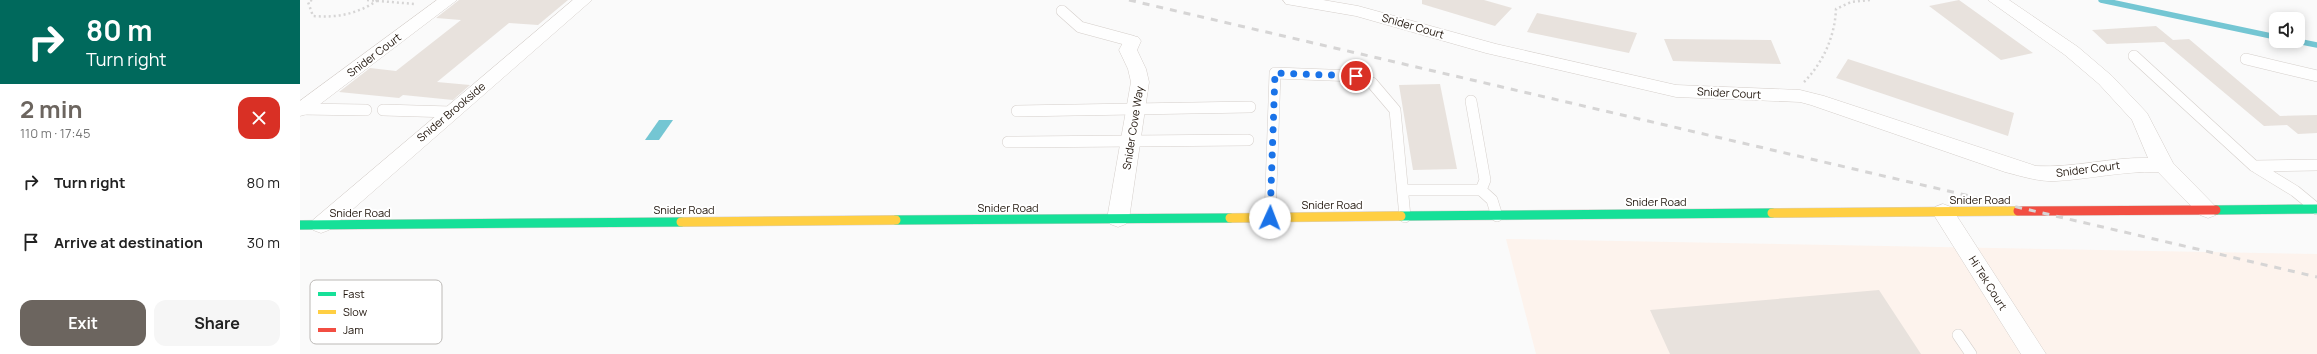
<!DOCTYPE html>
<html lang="en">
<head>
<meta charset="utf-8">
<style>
  body { margin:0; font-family:Manrope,sans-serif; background:#f6f6f6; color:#222; height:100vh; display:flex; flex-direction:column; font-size:15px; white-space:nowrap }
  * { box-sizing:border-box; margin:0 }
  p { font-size:13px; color:#767676 }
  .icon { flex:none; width:22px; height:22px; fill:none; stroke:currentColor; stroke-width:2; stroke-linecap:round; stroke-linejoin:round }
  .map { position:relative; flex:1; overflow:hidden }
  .side { display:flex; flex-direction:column; background:#fff; width:300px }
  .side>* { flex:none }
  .banner { background:#00695c; color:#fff; overflow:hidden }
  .buttons { position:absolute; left:1969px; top:12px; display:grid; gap:8px }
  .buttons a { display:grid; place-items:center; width:36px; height:36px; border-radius:8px; background:#fff; box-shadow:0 2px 10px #0003; font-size:20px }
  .pin { position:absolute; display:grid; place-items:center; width:34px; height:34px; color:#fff; margin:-17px; border:2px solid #fff; border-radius:50%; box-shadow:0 1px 4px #0007 }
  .me { position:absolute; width:44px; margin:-22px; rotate:2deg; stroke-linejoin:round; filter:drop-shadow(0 0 3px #0008) }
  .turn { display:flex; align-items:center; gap:14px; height:84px; padding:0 20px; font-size:18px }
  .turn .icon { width:52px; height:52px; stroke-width:2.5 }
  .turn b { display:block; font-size:28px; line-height:34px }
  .round { display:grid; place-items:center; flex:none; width:42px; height:42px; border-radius:12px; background:#f6f6f6 }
  .summary { display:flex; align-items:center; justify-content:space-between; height:68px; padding:0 20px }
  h1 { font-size:24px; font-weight:700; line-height:30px; color:#6c655f }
  .primary-button { display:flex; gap:8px; margin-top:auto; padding:8px 20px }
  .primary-button a { flex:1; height:46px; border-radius:12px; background:#6c655f; color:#fff; font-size:16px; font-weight:700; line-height:46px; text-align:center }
  .primary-button a+a { background:#f6f6f6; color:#222 }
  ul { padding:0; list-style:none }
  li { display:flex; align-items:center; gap:12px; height:60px; padding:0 20px }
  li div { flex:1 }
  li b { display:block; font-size:15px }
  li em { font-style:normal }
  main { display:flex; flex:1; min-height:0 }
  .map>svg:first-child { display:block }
  .built { fill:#fdf3ed }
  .water { fill:#74c6d3 }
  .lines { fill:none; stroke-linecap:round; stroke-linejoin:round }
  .stream { stroke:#74c6d3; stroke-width:5.5 }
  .building { fill:#e8e2dd }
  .lane-casing { stroke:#d5cfcb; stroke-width:12 }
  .street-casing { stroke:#d5cfcb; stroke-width:1 }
  .fast-casing { stroke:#d5cfcb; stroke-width:10 }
  .slow-casing { stroke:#d5cfcb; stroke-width:10 }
  .jam-casing { stroke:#d5cfcb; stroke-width:10 }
  .path { stroke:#d6d5d5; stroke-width:2.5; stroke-dasharray:2 3; stroke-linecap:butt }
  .lane { stroke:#fefefe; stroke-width:11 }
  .street { fill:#fefefe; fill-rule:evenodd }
  .fast { stroke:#16e098; stroke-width:9 }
  .slow { stroke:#ffcf43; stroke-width:9 }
  .jam { stroke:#f24e42; stroke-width:9 }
  .rail { stroke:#d6d5d5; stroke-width:3; stroke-dasharray:7 7; stroke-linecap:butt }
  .route { stroke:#1a73e8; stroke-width:7; stroke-dasharray:0 12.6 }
  .labels { text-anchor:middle; stroke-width:4; stroke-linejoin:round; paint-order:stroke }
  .street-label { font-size:11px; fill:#20150c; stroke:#fff }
  .key { fill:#fff; stroke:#bcb9b6; stroke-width:1 }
  .key-label { font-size:11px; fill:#20150c }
</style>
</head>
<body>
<main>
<section class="side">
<div class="banner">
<div class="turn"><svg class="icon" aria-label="right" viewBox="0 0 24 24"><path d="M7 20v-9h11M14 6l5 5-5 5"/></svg><div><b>80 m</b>Turn right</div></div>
</div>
<div class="summary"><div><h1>2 min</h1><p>110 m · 17:45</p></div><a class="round" style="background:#d93025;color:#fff"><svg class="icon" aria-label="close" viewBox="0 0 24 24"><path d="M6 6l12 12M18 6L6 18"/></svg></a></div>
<ul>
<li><svg class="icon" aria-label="right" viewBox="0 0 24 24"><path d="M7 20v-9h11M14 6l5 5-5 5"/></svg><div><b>Turn right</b></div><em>80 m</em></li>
<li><svg class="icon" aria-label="arrive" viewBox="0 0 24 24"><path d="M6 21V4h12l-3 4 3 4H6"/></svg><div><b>Arrive at destination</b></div><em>30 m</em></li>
</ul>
<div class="primary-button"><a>Exit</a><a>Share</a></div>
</section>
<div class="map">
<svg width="2017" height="354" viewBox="0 0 2017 354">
  <rect width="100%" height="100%" fill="#fafafa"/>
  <path class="built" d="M1206,239L2017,254V354H1236Z"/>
  <path class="water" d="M359,120H373L359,140H345Z"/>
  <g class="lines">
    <path class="stream" d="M1801,0L1976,37
      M1997,41L2017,45"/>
  </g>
  <path class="building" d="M159,0H268L238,25L209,23L137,82L170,85L153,100L103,95L99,98L39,92L70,68L96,71L161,20L136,18Z
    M1122,0H1184L1212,8L1195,26L1122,4Z
    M1659,0L1733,53L1701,60L1629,6Z
    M1237,13L1337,33L1329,53L1227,32Z
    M1856,26L1873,40L1889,39L1980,116L2017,115V133L1998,134L1987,125L1964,126L1864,42L1807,44L1792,30Z
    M1364,39L1471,40L1481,64L1373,61Z
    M1548,59L1714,113L1708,136L1536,78Z
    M1140,84L1157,169L1113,170L1099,85Z
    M1579,290L1621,354H1370L1350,310Z"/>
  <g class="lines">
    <g class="lane-casing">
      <path id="lane" d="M762,11L780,27L832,41
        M1834,56L1954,166L1995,191L2017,209
        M1946,59L2017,76
        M1171,101L1185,180L1181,190
        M1,109L66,110
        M83,110L151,112
        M717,111L950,107
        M708,142L948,140
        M1954,166L2017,165
        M1103,190H1181L1192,200L1197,216
        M970,218L975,73L1056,76L1072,83L1095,110L1105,217
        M1658,335L1671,354"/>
    </g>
    <g class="street-casing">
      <path id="street" d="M137,0H157L7,114L0,116V101Z
        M273,0H292L29,230L21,233L13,230L10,225L13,220Z
        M983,0H1023L1058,6L1196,44L1376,85L1500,90L1524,96L1736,166C1774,168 1811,157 1848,158L1832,120L1799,84L1765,55L1688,0H1709L1778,47L1812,76L1847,113L1873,163L1919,210L1916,215L1908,218L1900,215L1858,172C1822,171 1791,179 1756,181C1739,182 1721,176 1705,172L1511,105L1500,102L1376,97L1186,53L1056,16L992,5L986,4Z
        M832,36L838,37L841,41L837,50L846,69L849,82L829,219L826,224L818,227L810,224L807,219L831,82L828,69L819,50L826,37Z
        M1643,204L1651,207L1746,354H1721L1632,212L1635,207Z"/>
    </g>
    <g class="fast-casing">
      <path id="fast" d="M1916,210L2017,209
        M1101,216L1472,213
        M596,220L930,218
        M0,225L381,222"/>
    </g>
    <g class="slow-casing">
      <path id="slow" d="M1472,213L1718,211
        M930,218L1101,216
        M381,222L596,220"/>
    </g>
    <g class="jam-casing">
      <path id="jam" d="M1718,211L1916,210"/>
    </g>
    <path class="path" d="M12,0L8,2L13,16C37,18 58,14 78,0
      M67,0L115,4
      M1504,82C1523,63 1535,36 1536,9L1551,2L1571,0"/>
    <use href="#lane" class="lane"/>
    <use href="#street" class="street"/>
    <use href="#fast" class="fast"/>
    <use href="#slow" class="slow"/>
    <use href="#jam" class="jam"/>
    <path class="rail" d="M829,0L2017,277"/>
  </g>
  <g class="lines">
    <path class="route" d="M970,218L975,73L1056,76"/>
  </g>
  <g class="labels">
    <g class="street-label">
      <text transform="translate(1113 26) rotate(16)" y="4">Snider Court</text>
      <text transform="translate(74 55) rotate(-37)" y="4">Snider Court</text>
      <text transform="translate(1429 93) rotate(3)" y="4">Snider Court</text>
      <text transform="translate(151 112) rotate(-40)" y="4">Snider Brookside</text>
      <text transform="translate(833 128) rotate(-81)" y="4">Snider Cove Way</text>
      <text transform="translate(1788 169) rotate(-7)" y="4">Snider Court</text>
      <text x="1680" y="204">Snider Road</text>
      <text x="1356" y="206">Snider Road</text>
      <text x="1032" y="209">Snider Road</text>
      <text x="708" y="212">Snider Road</text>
      <text x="384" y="214">Snider Road</text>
      <text x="60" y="217">Snider Road</text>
      <text transform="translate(1688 283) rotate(58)" y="4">Hi Tek Court</text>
    </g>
  </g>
  <rect x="10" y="280" width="132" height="64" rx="6" class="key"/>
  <rect x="18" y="292" width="18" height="4" fill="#16e098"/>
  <rect x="18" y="310" width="18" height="4" fill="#ffcf43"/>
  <rect x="18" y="328" width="18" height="4" fill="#f24e42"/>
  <g class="key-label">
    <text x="43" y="298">Fast</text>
    <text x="43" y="316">Slow</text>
    <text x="43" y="334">Jam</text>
  </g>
</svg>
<div class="buttons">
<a><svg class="icon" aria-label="sound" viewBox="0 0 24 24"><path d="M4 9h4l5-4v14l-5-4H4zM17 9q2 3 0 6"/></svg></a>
</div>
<div class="pin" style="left:1056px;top:76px;background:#d93025"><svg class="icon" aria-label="arrive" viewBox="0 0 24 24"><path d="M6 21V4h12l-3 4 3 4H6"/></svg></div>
<svg class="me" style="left:970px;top:218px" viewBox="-20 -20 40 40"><circle r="19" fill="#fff"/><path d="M0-13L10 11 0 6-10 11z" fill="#1a73e8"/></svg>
</div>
</main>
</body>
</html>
